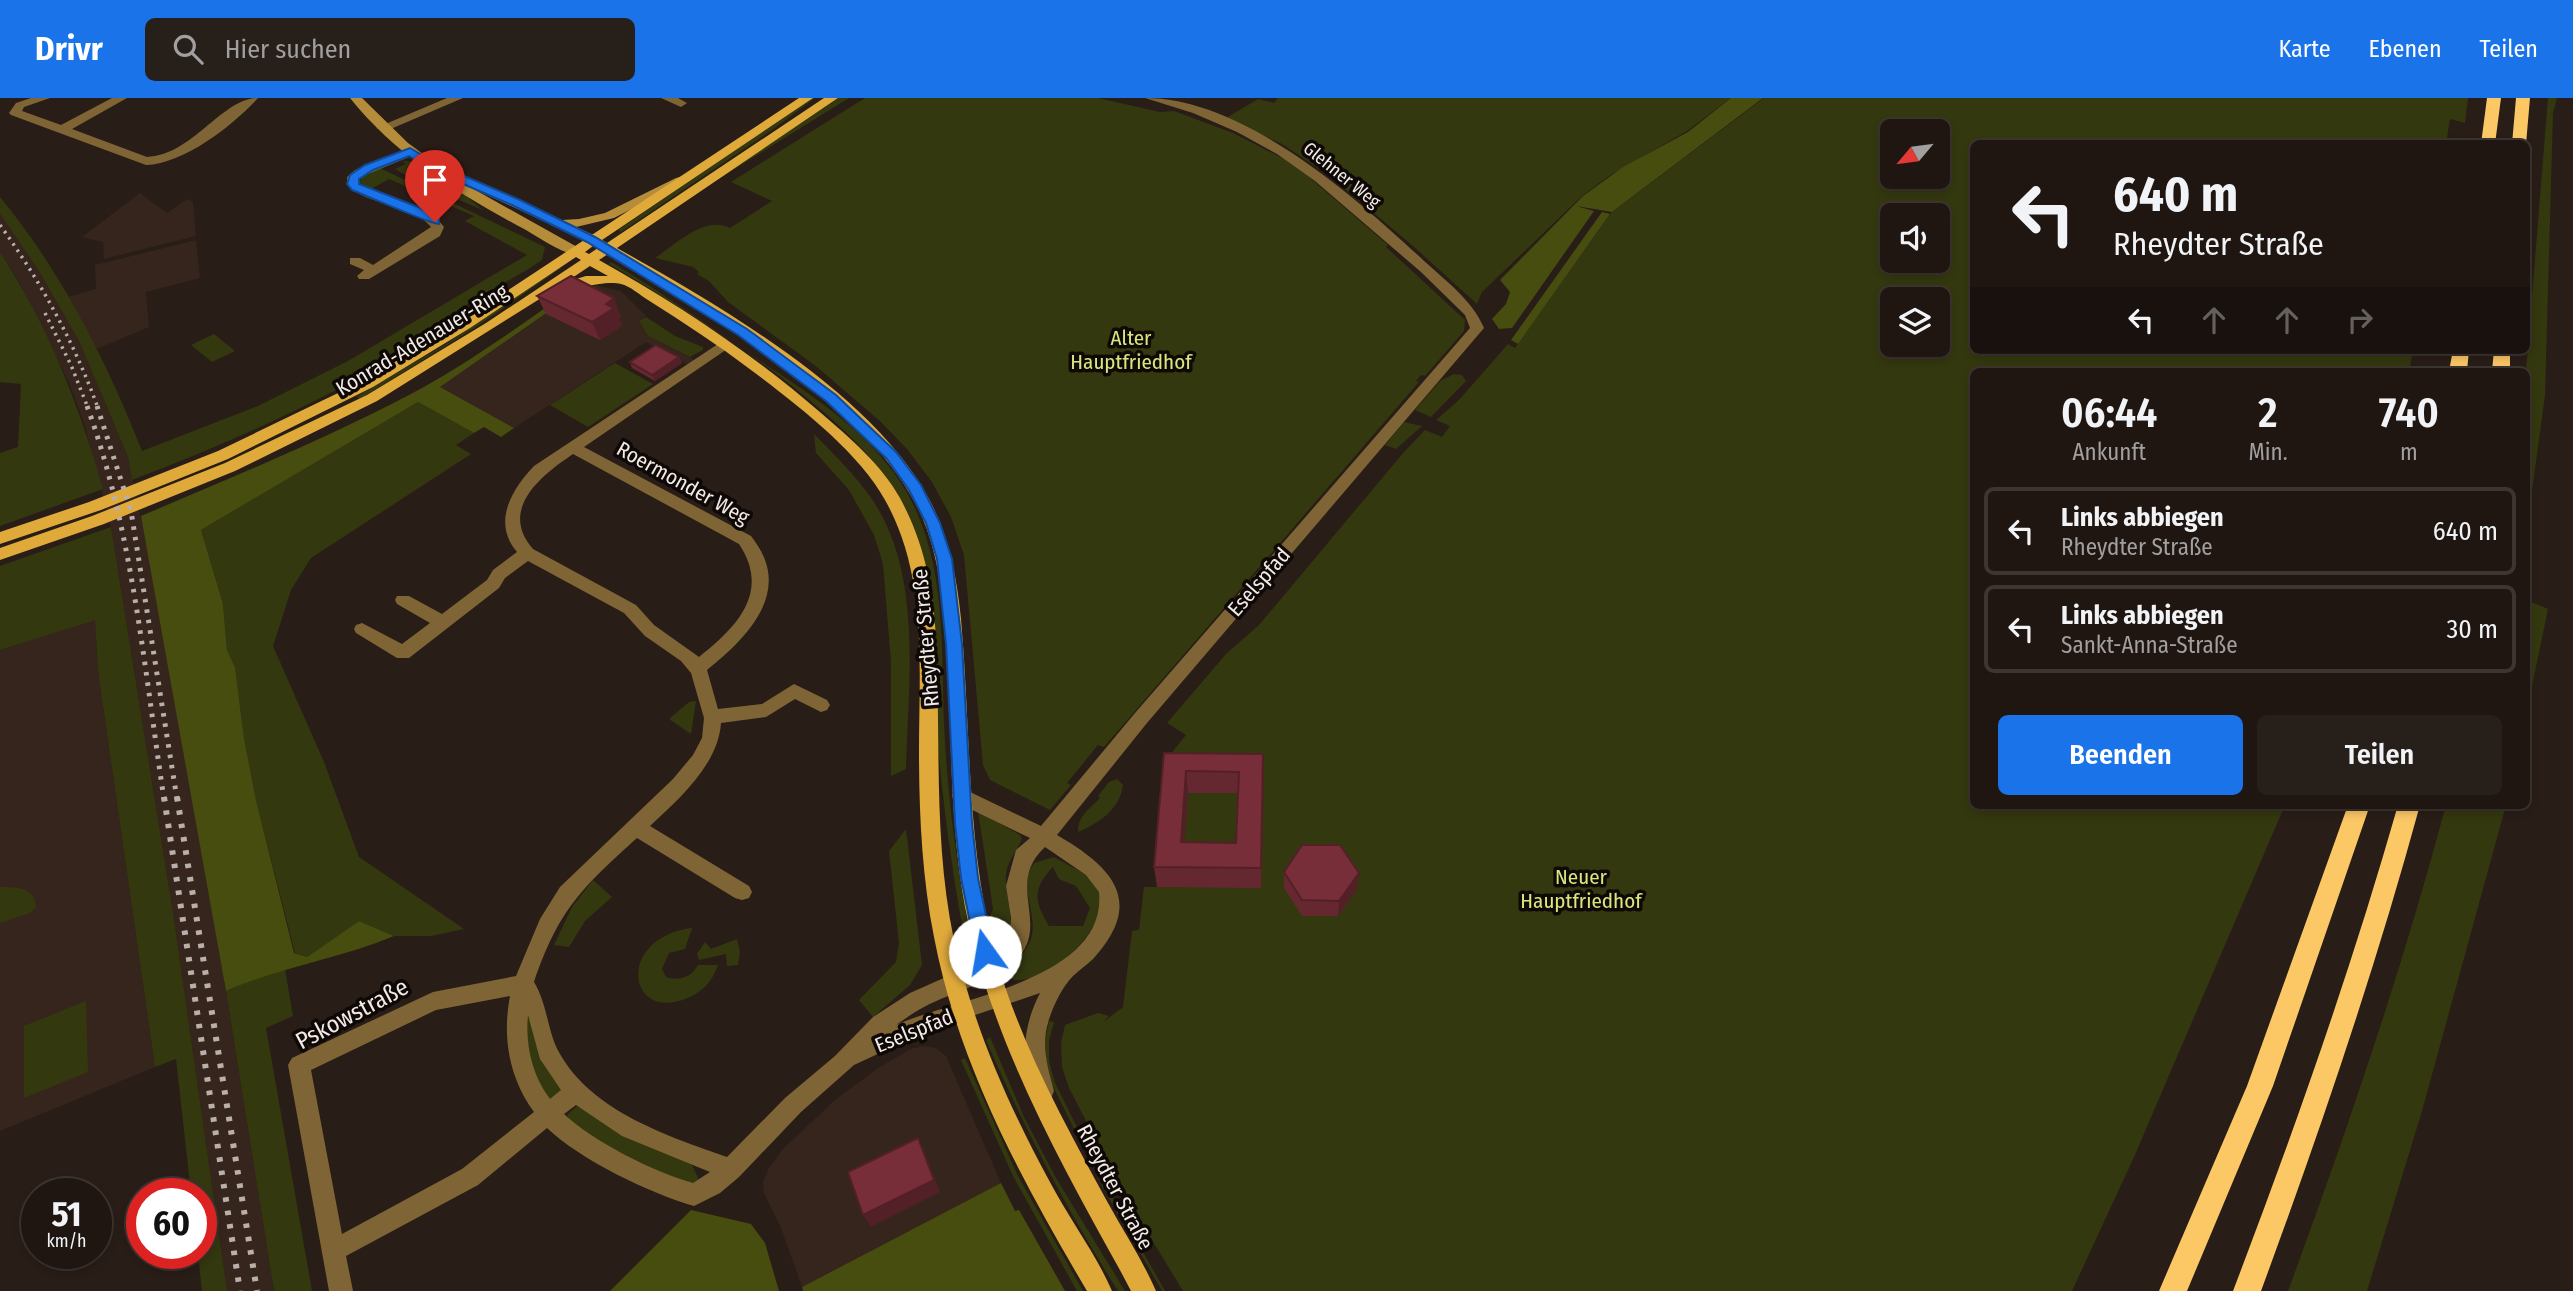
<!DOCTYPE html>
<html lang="de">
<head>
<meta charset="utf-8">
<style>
  body { margin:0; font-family:"Fira Sans Condensed",sans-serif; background:#271f1a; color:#f1f3f6; height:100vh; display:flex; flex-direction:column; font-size:26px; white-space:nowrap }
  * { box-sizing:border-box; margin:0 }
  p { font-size:23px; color:#a19f9f }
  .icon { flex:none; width:38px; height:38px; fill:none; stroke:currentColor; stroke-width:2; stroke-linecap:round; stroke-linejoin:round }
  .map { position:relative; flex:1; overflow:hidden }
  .sheet { position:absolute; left:1970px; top:270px; width:560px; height:441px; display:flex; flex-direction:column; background:#1f1611; border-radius:10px; box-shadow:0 4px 10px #0003,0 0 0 2px #3c3531 }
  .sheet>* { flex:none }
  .top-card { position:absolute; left:1970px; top:42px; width:560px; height:214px; border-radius:10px; box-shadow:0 4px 10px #0003,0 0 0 2px #3c3531; background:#1f1611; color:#f1f3f6; overflow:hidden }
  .needle { width:46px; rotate:241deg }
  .buttons { position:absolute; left:1880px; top:21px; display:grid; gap:14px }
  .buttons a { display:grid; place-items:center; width:70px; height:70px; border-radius:10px; background:#1f1611; box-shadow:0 4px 10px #0003,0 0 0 2px #3c3531; font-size:35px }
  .speed { position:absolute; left:21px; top:1080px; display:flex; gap:14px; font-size:35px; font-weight:700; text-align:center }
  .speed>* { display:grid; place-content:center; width:91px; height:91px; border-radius:50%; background:#1f1611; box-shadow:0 4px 10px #0003,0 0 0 2px #3c3531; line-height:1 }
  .speed small { font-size:18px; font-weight:400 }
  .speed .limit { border:10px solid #d22; background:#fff; color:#111 }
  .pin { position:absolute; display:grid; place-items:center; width:60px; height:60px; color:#fff; margin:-72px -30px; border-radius:50% 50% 50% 0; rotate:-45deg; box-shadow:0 0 7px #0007 }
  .pin .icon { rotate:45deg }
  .me { position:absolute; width:77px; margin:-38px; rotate:347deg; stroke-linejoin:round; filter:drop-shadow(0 0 5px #0008) }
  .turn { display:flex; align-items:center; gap:24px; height:147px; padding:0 28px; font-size:32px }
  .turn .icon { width:91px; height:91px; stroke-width:2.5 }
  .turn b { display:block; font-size:49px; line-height:60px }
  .lanes { display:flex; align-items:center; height:66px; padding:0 28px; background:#0003; justify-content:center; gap:35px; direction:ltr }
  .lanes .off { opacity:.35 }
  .eta { display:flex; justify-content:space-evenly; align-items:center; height:119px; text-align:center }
  .eta b { font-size:42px; font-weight:600; line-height:49px }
  .action { display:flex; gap:14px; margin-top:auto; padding:14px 28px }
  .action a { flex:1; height:80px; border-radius:10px; background:#1a73e8; color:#fff; font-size:28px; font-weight:600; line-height:80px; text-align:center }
  .action a+a { background:#271f1a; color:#f1f3f6 }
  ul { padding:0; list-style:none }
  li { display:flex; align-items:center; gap:21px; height:88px; margin:0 14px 10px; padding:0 14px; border:4px solid #3c3531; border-radius:10px }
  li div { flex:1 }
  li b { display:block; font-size:26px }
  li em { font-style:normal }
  header { display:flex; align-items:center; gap:42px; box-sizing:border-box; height:98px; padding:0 35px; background:#1a73e8; color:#fff }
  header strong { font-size:33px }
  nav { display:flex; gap:38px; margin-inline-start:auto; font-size:24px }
  .search { width:490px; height:63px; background:#271f1a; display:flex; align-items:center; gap:18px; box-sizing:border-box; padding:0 24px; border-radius:10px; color:#a19f9f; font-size:26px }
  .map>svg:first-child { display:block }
  .built { fill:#36251c }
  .green { fill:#34380f; fill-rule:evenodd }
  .forest { fill:#474d0f }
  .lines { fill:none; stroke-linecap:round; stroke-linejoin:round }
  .street { fill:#7f6535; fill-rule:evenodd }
  .secondary { fill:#b58c3a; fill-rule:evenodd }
  .primary { fill:#e0aa3b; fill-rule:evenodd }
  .highway { fill:#fcc866; fill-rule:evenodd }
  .rail-far2 { stroke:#b9afab; stroke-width:3.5; stroke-dasharray:2.5 5; stroke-linecap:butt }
  .rail-far1 { stroke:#b9afab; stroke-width:5; stroke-dasharray:3.5 7; stroke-linecap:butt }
  .rail { stroke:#b9afab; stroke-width:6; stroke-dasharray:4.5 9; stroke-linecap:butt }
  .wall { fill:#662830; fill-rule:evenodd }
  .shaded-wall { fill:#532027 }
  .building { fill:#772e38; stroke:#532027; stroke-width:2; fill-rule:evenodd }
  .route { fill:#1a73e8; stroke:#114b97; stroke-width:2 }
  .labels { text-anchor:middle; stroke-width:7; stroke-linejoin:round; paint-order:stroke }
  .far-street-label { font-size:18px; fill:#f2eae6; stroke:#0e0906 }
  .park-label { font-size:21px; fill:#dae77c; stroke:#0e0906 }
  .street-label { font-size:21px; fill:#f2eae6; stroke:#0e0906 }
  .near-street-label { font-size:24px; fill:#f2eae6; stroke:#0e0906 }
</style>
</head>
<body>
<header>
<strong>Drivr</strong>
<div class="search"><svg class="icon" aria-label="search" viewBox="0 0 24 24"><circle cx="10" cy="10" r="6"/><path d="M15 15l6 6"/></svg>Hier suchen</div>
<nav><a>Karte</a><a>Ebenen</a><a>Teilen</a></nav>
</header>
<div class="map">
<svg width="2573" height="1193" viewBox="0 0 2573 1193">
  <rect width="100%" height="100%" fill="#291d17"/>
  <path class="built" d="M140,95L167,115L187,101L193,104L196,138L104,161L103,144L82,139Z
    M0,116L39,173L79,243L128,359L149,457L226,893L274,1193H227L173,815L111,429L85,328L69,285L17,180L0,154Z
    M196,142L200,180L146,194L149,229L97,251L68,199L96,191L95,167Z
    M599,188L621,193L646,218L639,223L648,238L699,264L692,269L646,244L514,330L440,289L565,202Z
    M95,521L98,573L155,969L0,1033V552Z
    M923,948L936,950L946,958L1001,1085L802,1189L781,1130L764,1095L763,1084L769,1070L783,1051L835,1002L878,970L911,951Z"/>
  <path class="green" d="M812,0H815L772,32L621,134L618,132Z
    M839,0H849L717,82L718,80Z
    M865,0H1098L1160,14L1174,13L1233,35L1284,61L1309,79L1388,147L1386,149L1465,222L1464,233L1425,278L1421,277L1416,283L1419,284L1104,649L1098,647L1067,685L1071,687L1050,712L990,682L983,667L964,457L951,419L932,384L907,351L881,324L817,269L728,204L709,183L697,176L699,174L693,169L655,160C676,146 705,117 730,130L772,103L731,84Z
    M1278,0H1731L1687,33L1609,78L1582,98L1482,194L1477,206L1413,148L1330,78L1282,46L1226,20L1258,1L1274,5Z
    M1764,0H2468L2465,25L2450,21L2446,45L1974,46V252H2413L2409,273H1974V707H2285L2134,1059L2072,1193H1183L1123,1094L1069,990L1062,969L1061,945L1065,927L1098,915L1109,918L1102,925L1123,909L1132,833L1139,832L1144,789H1157L1166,676L1173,653L1186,637L1167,625L1226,556L1259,527L1404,354L1425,332L1442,339L1450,328L1436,322L1459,302L1508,246L1515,250L1611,115ZM1892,33H1937V79H1892ZM1892,117H1937V163H1892ZM1892,201H1937V247H1892Z
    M2548,0H2557L2553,15L2545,297L2527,430L2526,273Z
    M402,63C431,62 461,95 483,112L423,87L395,71L406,66Z
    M380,70L545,149L542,162C519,178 493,190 469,205C449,218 435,236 415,248C325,302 230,345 132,382L128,359L79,243L39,173L0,116V99C62,174 107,264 142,353L258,308L348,263L527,157L465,123L474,118L389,81L371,91L359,84L365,76Z
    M0,154C48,228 79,306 103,391L0,428V355L18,349L21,286L0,284Z
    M611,164C665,196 714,232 766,267C821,303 885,346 914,408C949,482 940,565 945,643C949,716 960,788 974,859L968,861C955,790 944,719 938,647C932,567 942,487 907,413C863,320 697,219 609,166Z
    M559,169L561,170L476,229L360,301L356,299L446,246Z
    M646,219L675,238L703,249V252L690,259L648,238L639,223Z
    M214,236L235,253L212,264L191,247Z
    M615,265L653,286L588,329L550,307Z
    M1454,276L1462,277L1466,283L1431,319L1415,312L1440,283Z
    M418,304L474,335L456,347L471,356L311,460L291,492L273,548L324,664L359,759L464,831L431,838H394L359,823L307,859L295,855L256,702L244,640L235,569L227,552L223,506L201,432Z
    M1404,324L1422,328L1396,351L1385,347Z
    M814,336C835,357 857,379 874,404C923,481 908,585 906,671L891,678V564L883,466L874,437L849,392L816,355Z
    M111,429L173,815L227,1193H202L198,1155H201V1096L191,1095L176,961L155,969L98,573L95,522L0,552V468Z
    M2527,502L2548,511L2527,612Z
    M696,603L691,636L669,621L689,604Z
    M1117,681L1123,687C1120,711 1099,725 1078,734C1078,717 1090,711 1100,700L1098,698L1109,684Z
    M2446,707H2506L2422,1013L2367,1193H2288C2347,1033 2402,872 2446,707Z
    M978,713L1020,737L1022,741C1017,753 1008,762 1006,776C1004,797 1020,834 1002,850L997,848L989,820L993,811Z
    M906,731L922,867L910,887L873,919L859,902L896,864L899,845L889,753Z
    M1054,759L1087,777L1101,795C1100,804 1100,815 1096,823C1083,850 1046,884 1014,882L1011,880C1010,867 1026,855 1031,841C1039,815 1016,789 1034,765ZM1053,769L1059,781L1076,788L1090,810L1083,828H1049C1034,803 1032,791 1053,769Z
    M593,782L612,799L585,823L569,849L554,847L572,809Z
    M0,789C16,789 35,789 36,809L30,815L0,825Z
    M692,830L685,851L669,855L662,871L666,879C679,883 691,880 698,867H718C712,884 702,895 685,901C626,923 617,839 692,830Z
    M737,841L740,854L738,867L727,868L726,856L699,862L697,856L705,844L711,851Z
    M285,871L293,918L266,930L312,1193H274L226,893L259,879Z
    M86,903L88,974L24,1000V928Z
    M525,904L562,989L559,1001L551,1006L527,964Z
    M1049,923L1054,924L1049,943V963L1055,985L1107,1090L1165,1193H1162L1103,1090L1052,986L1046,962L1045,942Z
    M990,939L1024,1019L1056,1080L1125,1193H1118C1067,1112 1024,1030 986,942Z
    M965,960L1017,1076L1083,1193H1077L1013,1078L961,962Z
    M577,1008L681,1060L692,1067L699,1082L687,1088C659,1074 580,1044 567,1017Z"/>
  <path class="forest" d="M1731,0H1763L1612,114L1576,108L1594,113L1512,230L1499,231L1492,221L1506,206L1510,194L1500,182L1583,98L1623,69L1688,34Z
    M1602,114L1610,116L1518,246L1511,242Z
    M599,188L565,202L440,289L514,330L501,339L484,329L474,335L418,304L201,432L223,506L227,552L235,569L244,640L256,702L294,855L307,859L359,823L394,838C339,861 280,869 226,893L141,418C231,380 323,342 409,297C443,279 474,259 505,238C535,218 563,193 599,188Z
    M1001,1085L1015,1113L1019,1112L1065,1193H803L802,1189Z
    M691,1112L751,1126L765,1145L779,1193H610Z"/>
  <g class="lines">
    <path class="street" d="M31,0H50L24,9L22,13L61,27L112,0H127L72,31L147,59C193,57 222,0 258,0C232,28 185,65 146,67L11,17L9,15L16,5Z
      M447,0H463L386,33L376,30Z
      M661,0H678L687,5L681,9Z
      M1145,0C1243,0 1353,97 1421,160C1443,181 1472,201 1484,230L1147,625L1057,737C1112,769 1146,803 1093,861C1087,867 1079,872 1073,878C1062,889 1052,910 1048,925C1041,949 1048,970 1054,993L1051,1000L1043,1003L1035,1000C1020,964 1022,930 1040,895L925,934L854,967L801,1014L739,1079L720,1095L694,1108C651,1096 579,1061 547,1030L478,1087L346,1158L353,1193H329L288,967L292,960L433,894L516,878L540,821L560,789L673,681L693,657L702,640L704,620L691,575L681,563L645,538L624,515L528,463L505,480L499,490L409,560H397L356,535L354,531L356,527L362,525L402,546L430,525L397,506L395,502L397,498H409L442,516L487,482L493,472L517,454C492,425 511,392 534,368L721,244L726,243L733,247L584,349L751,438C756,445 762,453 765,462C782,507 738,547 707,572L718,611L762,606L794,586L827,602L830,607L827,612L821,614L795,601L766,619L721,625C718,667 679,701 650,728L749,788L752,794L749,800L742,802L735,800L637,740C582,790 559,811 534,884C548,907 547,934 560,956C593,1014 668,1038 727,1059L785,1000L835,958L873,919L910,895L982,863L1005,847L1010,837L1011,820L1006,788L1016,752L1030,740L954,703L952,698L954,693L961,690L968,693L1041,728L1135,615L1470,230L1465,217L1421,174L1315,83L1277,56L1237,34L1193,15ZM573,356L739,446C771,494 737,529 699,559L654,527L636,507L533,451C498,411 542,377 573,356ZM1045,749L1086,777L1099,794C1108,882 955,900 896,927C905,921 914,914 924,909C951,894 999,883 1019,859C1049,823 1005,786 1045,749ZM510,898C502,939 509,980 534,1014L462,1071L342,1136L311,972L436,912ZM528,917L540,961L561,992L550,1001C532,978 525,946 528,917ZM576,1007L622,1038L710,1074L693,1085C656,1075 592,1043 564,1016Z
      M410,50L416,54L414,57L363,78L359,80V85C387,103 423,101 444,129L440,138L379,175L369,181H359L357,178L364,172L350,166V160H360L373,167L431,129C410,103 369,110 347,86V79L355,72Z"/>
    <path class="secondary" d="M350,0H362L408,45L460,83L470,80L562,122L579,121L605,115L676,80L680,79L686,83L614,120L576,129L596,138V144L591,145L470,89L579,150V156L574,157C557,152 541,141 526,132C462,98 396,58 350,0Z"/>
    <path class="primary" d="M799,0H813L602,142L607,145L824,0H838L617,150C719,207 873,296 929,401C949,438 957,480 961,521C971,633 966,746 995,856C1019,943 1065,1026 1108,1105C1124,1134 1143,1163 1156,1193H1131L1121,1174C1058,1060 990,939 965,809C946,706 954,601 942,497C937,462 929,426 910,396C854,300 704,210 608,156L599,162C678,206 753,256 821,315C850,340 881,366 900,400C924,444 934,492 936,542C941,642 933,742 954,842C973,928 1009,1009 1051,1086C1070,1122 1096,1156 1112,1193H1087C1022,1083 958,966 934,839C922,778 919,715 919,653C919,569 928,478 885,402C858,353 796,306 751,272C718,247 683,224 648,202C640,197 630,188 621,186C602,181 565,196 554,192L377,303L235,373L104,426L0,462V450L92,418L225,365L367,297L486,225L581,162L576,159L470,230L373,289L228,361L101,412L0,446V434L89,404L218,353L363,283L460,224ZM593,148L598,150L589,156L585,154ZM590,168L608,178H586L566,184Z"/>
    <path class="highway" d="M2487,0H2501L2495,46H2481Z
      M2516,0H2530L2526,46H2512Z
      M2453,252H2469L2467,273H2449Z
      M2494,252H2510V273H2492Z
      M2348,707H2370L2273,988L2187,1193H2159L2247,988Z
      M2398,707H2420C2375,872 2320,1033 2261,1193H2233C2294,1033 2351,872 2398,707Z"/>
    <path class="rail-far2" d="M0,127C41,184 74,244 98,310
      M45,215L71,267L88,310"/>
    <path class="rail-far1" d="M87,308C133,434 144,570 164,701
      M97,308L131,413L177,701"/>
    <path class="rail" d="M164,699L240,1193
      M177,699L257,1193"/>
  </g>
  <path class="wall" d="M537,198L621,218L619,220L622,228L600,242L546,216Z
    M679,259L682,265L655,283L632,270L630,264Z
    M1164,655L1263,656L1261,790L1157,789L1154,769ZM1188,695H1238L1236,745L1184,744Z
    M1284,774L1359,775L1357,791L1338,818H1302L1284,790Z"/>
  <path class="shaded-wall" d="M614,200L621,218L619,220L622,228L600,242L592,224L606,206Z
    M679,259L682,265L655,283L652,277Z
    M1263,656L1264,677L1261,790V770Z
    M1186,673L1188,695L1183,764L1181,744Z
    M1359,775L1357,791L1338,818L1339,803Z
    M918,1040L924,1053L940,1094L871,1129L863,1117Z"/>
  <path class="building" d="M571,178L614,200L606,206L614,210L592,224L537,198Z
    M656,247L679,259L652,277L630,264Z
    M1164,655L1263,656L1261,770L1154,769ZM1186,673L1239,674L1236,745L1181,744Z
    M1302,747H1340L1359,775L1339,803L1302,802L1284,774Z
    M918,1040L934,1082L863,1117L848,1074Z"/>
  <path class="route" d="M410,50L441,68L520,102L595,139L747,231L836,297L896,354L921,387L940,425L952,461L962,546L972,725L978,780L994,854L992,860L985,862L979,860L976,854L961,780L955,725L946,546L937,461L926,425L909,392L887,361L826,303L738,237L587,144L512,107L433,73L409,58L373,72L359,81V86L418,109L439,121V126C433,127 365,97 352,92L347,86L350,77L365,67Z"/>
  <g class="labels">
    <g class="far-street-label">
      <text transform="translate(1342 77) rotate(39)" y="6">Glehner Weg</text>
    </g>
    <g class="park-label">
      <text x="1131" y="247">Alter<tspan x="1131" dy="24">Hauptfriedhof</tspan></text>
      <text x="1581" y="786">Neuer<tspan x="1581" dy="24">Hauptfriedhof</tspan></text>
    </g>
    <g class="street-label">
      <text transform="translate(422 242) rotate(-31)" y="7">Konrad-Adenauer-Ring</text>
      <text transform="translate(683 385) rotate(29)" y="7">Roermonder Weg</text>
      <text transform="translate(1259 484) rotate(-49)" y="7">Eselspfad</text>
      <text transform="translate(926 540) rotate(-95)" y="7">Rheydter Straße</text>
      <text transform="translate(914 933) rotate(-22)" y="7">Eselspfad</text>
      <text transform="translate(1115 1089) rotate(62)" y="7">Rheydter Straße</text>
    </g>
    <g class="near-street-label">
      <text transform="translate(352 916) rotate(-28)" y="8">Pskowstraße</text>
    </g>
  </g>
</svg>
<div class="buttons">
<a><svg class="needle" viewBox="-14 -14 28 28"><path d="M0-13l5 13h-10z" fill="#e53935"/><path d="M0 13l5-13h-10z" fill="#a19f9f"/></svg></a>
<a><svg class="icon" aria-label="sound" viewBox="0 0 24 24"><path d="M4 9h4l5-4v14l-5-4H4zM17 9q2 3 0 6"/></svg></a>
<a><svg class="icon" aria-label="layers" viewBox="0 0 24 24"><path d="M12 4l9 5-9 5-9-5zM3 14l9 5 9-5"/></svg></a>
</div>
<div class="speed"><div>51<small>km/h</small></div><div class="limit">60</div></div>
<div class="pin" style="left:435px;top:124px;background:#d93025"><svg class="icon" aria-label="arrive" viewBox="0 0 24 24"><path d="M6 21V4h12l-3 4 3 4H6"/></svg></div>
<svg class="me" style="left:985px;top:854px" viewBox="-20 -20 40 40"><circle r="19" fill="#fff"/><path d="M0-13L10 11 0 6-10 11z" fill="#1a73e8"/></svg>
<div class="top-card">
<div class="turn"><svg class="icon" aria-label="left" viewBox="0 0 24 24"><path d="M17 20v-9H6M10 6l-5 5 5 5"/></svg><div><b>640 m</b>Rheydter Straße</div></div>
<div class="lanes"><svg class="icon" aria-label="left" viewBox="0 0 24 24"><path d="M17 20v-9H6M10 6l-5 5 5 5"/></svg><svg class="icon off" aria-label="ahead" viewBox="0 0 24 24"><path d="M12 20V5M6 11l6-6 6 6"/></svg><svg class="icon off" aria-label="ahead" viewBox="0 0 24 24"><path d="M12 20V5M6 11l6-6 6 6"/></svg><svg class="icon off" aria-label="right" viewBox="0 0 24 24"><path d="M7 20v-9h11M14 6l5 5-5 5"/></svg></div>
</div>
<section class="sheet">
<div class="eta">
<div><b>06:44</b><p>Ankunft</p></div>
<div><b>2</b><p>Min.</p></div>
<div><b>740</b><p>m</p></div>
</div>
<ul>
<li><svg class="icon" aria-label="left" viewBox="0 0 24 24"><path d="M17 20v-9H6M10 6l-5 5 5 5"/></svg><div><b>Links abbiegen</b><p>Rheydter Straße</p></div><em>640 m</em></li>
<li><svg class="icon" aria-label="left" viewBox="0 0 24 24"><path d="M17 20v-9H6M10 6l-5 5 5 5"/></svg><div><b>Links abbiegen</b><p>Sankt-Anna-Straße</p></div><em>30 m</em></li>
</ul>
<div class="action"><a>Beenden</a><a>Teilen</a></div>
</section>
</div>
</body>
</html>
